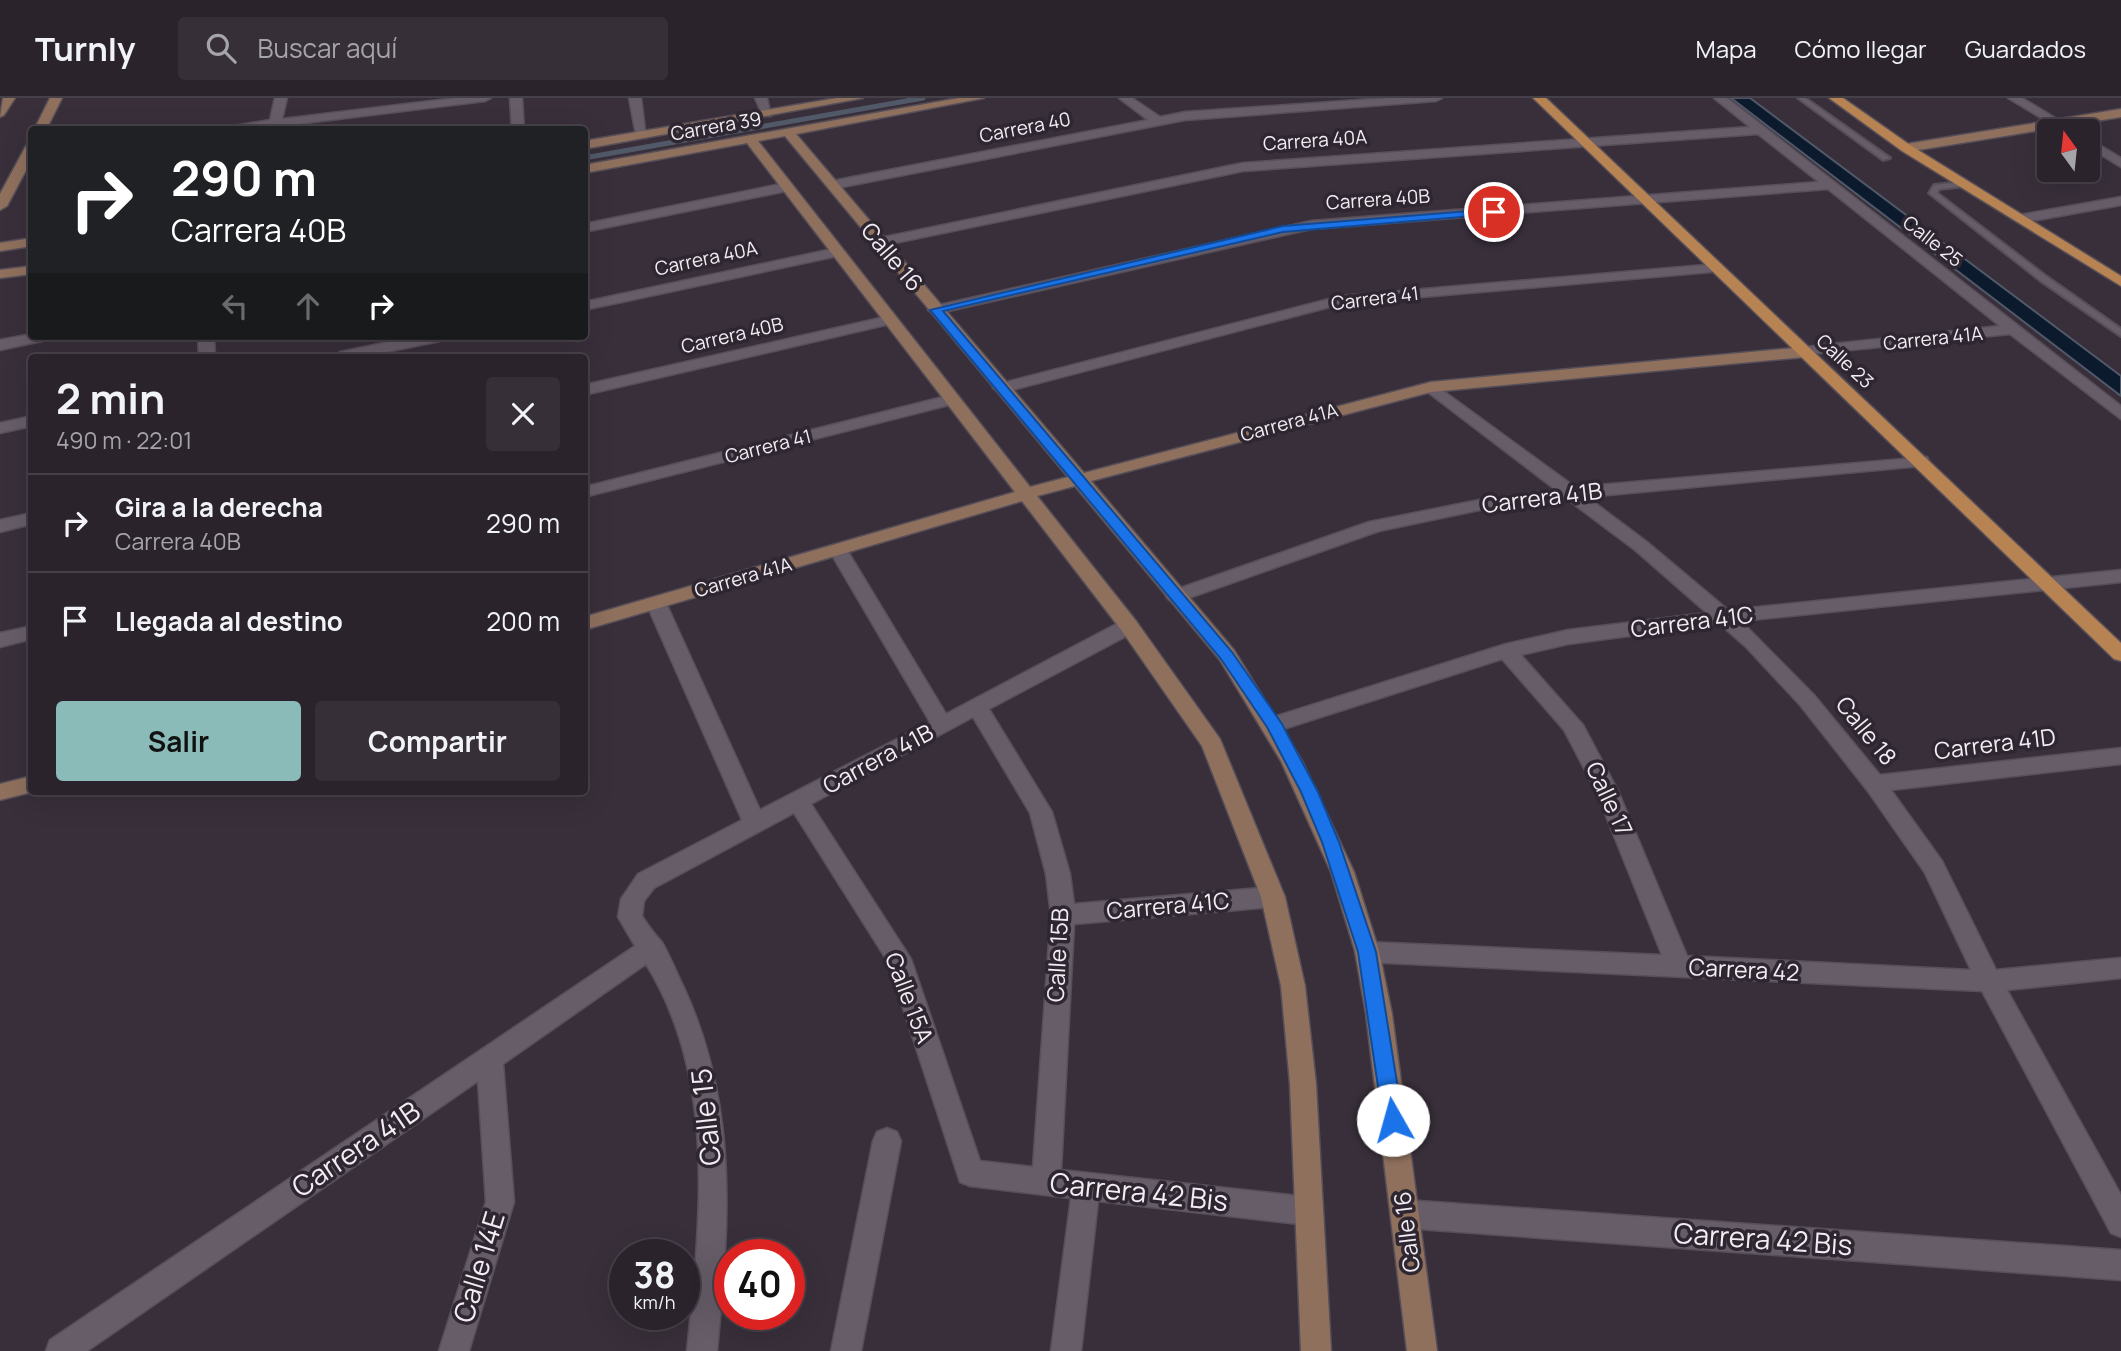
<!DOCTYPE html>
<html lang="es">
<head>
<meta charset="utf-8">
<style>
  body { margin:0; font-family:Manrope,sans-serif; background:#362f38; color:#f1f3f6; height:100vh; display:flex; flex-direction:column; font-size:26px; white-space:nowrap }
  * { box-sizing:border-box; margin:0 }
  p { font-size:23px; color:#a5a4a9 }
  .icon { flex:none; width:38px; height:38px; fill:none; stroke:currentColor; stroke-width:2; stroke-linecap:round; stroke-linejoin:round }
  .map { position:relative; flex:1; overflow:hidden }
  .details { position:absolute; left:28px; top:256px; width:560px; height:441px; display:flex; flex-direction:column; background:#2a232c; border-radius:7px; box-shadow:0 7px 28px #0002,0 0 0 2px #464048 }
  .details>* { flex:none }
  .hud { position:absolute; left:28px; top:28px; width:560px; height:214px; border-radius:7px; box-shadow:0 7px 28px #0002,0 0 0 2px #464048; background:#202124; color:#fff; overflow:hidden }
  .needle { width:46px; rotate:345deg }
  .controls { position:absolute; left:2037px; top:21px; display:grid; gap:14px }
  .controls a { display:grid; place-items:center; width:63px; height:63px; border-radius:7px; background:#2a232c; box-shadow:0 7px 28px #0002,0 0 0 2px #464048; font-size:35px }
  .speed { position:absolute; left:609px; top:1141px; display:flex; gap:14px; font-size:35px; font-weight:700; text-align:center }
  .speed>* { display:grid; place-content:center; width:91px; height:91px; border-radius:50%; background:#2a232c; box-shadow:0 7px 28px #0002,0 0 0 2px #464048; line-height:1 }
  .speed small { font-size:18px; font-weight:400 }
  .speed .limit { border:10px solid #d22; background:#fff; color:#111 }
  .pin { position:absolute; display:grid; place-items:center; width:60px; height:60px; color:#fff; margin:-30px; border:4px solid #fff; border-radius:50%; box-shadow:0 2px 7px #0007 }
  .me { position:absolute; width:77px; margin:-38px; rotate:353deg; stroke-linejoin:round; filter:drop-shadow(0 0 5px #0008) }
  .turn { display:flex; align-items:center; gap:24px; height:147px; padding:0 28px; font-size:32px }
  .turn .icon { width:91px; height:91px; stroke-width:2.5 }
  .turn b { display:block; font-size:49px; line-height:60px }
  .lanes { display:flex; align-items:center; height:66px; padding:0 28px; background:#0003; justify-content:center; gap:35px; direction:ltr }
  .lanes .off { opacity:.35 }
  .round { display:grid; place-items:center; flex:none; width:74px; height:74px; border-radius:7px; background:#362f38 }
  .overview { display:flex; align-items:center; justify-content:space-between; height:119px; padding:0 28px }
  h1 { font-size:42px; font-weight:700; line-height:52px }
  .button { display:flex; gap:14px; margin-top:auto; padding:14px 28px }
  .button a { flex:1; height:80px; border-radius:7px; background:#8bbbb9; color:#111; font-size:28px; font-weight:700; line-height:80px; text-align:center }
  .button a+a { background:#362f38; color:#f1f3f6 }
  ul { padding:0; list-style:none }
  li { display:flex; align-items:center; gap:21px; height:98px; padding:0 28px; border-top:2px solid #464048 }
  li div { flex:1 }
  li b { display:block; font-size:26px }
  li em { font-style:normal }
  header { display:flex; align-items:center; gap:42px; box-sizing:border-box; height:98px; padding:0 35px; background:#2a232c; border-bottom:2px solid #464048 }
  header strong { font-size:33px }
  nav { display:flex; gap:38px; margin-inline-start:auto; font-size:24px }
  .search { width:490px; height:63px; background:#362f38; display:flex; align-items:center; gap:18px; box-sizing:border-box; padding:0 24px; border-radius:7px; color:#a5a4a9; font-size:26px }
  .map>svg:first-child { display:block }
  .water { fill:#0c1a2e; stroke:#515969; stroke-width:2 }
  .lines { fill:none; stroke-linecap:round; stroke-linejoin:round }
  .stream { stroke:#515969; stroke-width:5 }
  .lane-casing { stroke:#564e58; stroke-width:4 }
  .street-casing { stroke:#564e58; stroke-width:3 }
  .secondary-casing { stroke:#564e58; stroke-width:3 }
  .primary-casing { stroke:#564e58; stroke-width:3 }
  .lane { fill:#675d69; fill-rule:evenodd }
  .street { fill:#675d69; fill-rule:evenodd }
  .secondary { fill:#8f705d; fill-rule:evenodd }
  .primary { fill:#b78352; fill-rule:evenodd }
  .route { fill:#1a73e8; stroke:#114b97; stroke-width:2 }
  .labels { text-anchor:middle; stroke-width:7; stroke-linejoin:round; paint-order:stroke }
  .far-street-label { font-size:19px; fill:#f2ecf3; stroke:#2e2630 }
  .street-label { font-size:23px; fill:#f2ecf3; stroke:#2e2630 }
  .near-street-label { font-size:28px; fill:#f2ecf3; stroke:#2e2630 }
</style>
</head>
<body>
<header>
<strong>Turnly</strong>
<div class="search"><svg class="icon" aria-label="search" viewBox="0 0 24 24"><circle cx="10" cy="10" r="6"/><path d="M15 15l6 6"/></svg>Buscar aquí</div>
<nav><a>Mapa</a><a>Cómo llegar</a><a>Guardados</a></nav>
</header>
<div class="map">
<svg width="2121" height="1253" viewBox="0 0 2121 1253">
  <rect width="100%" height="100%" fill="#382f3a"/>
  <path class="water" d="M1731,0H1750L2121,278V298Z"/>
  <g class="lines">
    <path class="stream" d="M584,60L923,0"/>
    <g class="lane-casing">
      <path id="lane" d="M1798,0H1805L1890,60L1883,62Z
        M1963,84H1966V88L1939,91L1937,95L2047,179L2121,231V238L2041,183L1929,95L1934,87Z"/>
    </g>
    <g class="street-casing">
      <path id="street" d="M275,0H287L282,21L456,0H491L485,3L281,28L280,32H211L270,22Z
        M510,0H522L524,32H512Z
        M629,0H641L646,40L636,37Z
        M755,0H767L771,18H763Z
        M1119,0H1132L1160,19L1185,14L1388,0H1442L1436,3L1185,22L832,91L826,87L832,83L1148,22Z
        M1714,0H1727L2121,308V321L2010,236L1800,257V251L1805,249L2000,228L1828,91L1311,131L935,216L928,212L935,208L1311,123L1819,84L1758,36L1243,73L880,148L873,144L880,140L1243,65L1750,29Z
        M2008,0H2022L2077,33H2063Z
        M2088,40L2121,60V69L2088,49Z
        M786,85L792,89L791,92L584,134V126Z
        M2121,99V107L2020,125L2013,121L2020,117Z
        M837,150L844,154L842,157L584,212V204Z
        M1717,166L1722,167V173L1341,206L1001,295L993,290L995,287L1341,198Z
        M889,218L894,219V225L584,297V287Z
        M32,236L54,238L51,241L0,252V242Z
        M198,238H214L215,259H199Z
        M418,238H448L440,243L362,259H332L340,254Z
        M1431,284L1575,389L1927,359L1929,363L1927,367L1921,368L1587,399L1647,444L1728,512L2121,472V484L1741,523L1814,597L1880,677L2121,650V666L1891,692L1942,763L1996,872L2121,860V880L2007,892L2121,1097V1139L2111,1135L1982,893L1367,864L1358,861L1355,854L1358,847L1367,844L1662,857L1596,693L1564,632L1502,561L1274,634L1267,631L1264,626L1267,621L1506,546L1568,532L1707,515L1635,452L1567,401L1484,411L1379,433L1183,502H1169L1166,498L1169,494L1369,424L1484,401L1556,392L1425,292L1423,289ZM1720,526L1745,548L1800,607L1867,692L1925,775L1971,872L1687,858L1618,693L1583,627L1521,557L1568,546Z
        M951,297L957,299V305L584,399V389Z
        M32,318V328L0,335V325Z
        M32,415V426L0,434V422Z
        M838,446L847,452L946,616L1122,523H1136L1139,528L1136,533L989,611L1052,714L1070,776L1074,806L1273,789L1281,792L1285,799L1281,806L1273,809L1074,826L1061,1072L1308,1099L1318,1103L1322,1113L1318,1123L1308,1127L1098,1103L1081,1253H1051L1071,1100L970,1088L960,1084L888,864L794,715L654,790L644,803L642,818C648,827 654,836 661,843C665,847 680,882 684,890C739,1009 729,1126 717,1253H687C700,1125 718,982 646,866L503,966L514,1104L469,1253H439L486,1104L478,983L87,1253H46L50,1242L635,848L618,819L621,801L638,776L742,722L646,505L649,501H663L666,505L760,712L930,624L829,452ZM973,619L1030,715L1046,776L1051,817L1033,1069L980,1063L911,861L811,706Z
        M32,528V541L0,549V535Z
        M887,1030L897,1034L901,1043L861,1253H831L873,1043L877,1034Z
        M1405,1102L2121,1152V1182L1405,1130L1395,1126L1391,1116L1395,1106Z"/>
    </g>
    <g class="secondary-casing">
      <path id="secondary" d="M3,0H15L4,17L0,19Z
        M50,0H62L46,32H34Z
        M837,0H863L584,51V43Z
        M959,0H984L796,36L1084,375L1431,284L1805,249L1813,254L1805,259L1431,294L1091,383L1234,552L1302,663L1354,774L1379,853L1392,916L1437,1253H1407L1366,916L1355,853L1331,774L1281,663L1220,562L1075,388L1037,398L1136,523L1220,641L1285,799L1305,888L1316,986L1331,1253H1301L1290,986L1281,888L1261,799L1202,648L1122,533L1022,403L584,532V519L1015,394L747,45L584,75V67ZM785,38L1068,379L1030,389L758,43Z
        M2121,11V19L1906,54L1900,50L1906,46Z
        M32,44V61L7,108L0,112V96L26,48Z
        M32,140V148L0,153V145Z
        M32,168V176L0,180V172Z
        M32,678V693H36L0,702V686Z"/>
    </g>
    <g class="primary-casing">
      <path id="primary" d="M1533,0H1546L2121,545V563L2114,561Z
        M1829,0H1843L1910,47L2121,178V188L1902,53Z"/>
    </g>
    <use href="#lane" class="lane"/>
    <use href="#street" class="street"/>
    <use href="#secondary" class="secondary"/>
    <use href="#primary" class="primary"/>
  </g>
  <path class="route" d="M1494,111L1497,116L1283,134L943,213L1232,554L1282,626L1318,694L1339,744L1376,854L1403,1022L1400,1029L1393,1031L1386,1029L1383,1022L1358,854L1322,744L1301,694L1267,629L1221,561L930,212L1283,128Z"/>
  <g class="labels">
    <g class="far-street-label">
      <text transform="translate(716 28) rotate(-10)" y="7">Carrera 39</text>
      <text transform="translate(1025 29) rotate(-11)" y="7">Carrera 40</text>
      <text transform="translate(1315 42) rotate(-4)" y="7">Carrera 40A</text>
      <text transform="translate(1378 101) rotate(-4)" y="7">Carrera 40B</text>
      <text transform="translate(1933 143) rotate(38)" y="7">Calle 25</text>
      <text transform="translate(706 160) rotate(-12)" y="7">Carrera 40A</text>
      <text transform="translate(1375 200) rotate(-7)" y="7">Carrera 41</text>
      <text transform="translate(732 237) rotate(-13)" y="7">Carrera 40B</text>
      <text transform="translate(1933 240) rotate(-6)" y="7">Carrera 41A</text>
      <text transform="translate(1845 263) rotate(43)" y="7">Calle 23</text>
      <text transform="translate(1289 324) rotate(-15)" y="7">Carrera 41A</text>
      <text transform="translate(768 348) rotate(-14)" y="7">Carrera 41</text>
      <text transform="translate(743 479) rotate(-16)" y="7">Carrera 41A</text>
    </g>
    <g class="street-label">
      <text transform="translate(892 159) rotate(50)" y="8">Calle 16</text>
      <text transform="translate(1542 400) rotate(-7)" y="8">Carrera 41B</text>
      <text transform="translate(1692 524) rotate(-7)" y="8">Carrera 41C</text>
      <text transform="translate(1866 633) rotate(51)" y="8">Calle 18</text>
      <text transform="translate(1995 646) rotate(-7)" y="8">Carrera 41D</text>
      <text transform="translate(878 661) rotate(-28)" y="8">Carrera 41B</text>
      <text transform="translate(1609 701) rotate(65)" y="8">Calle 17</text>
      <text transform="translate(1168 808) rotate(-5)" y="8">Carrera 41C</text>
      <text transform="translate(1058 857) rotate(-87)" y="8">Calle 15B</text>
      <text transform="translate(1744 872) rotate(3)" y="8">Carrera 42</text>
      <text transform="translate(909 900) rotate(69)" y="8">Calle 15A</text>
      <text transform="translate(1407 1134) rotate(-97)" y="8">Calle 16</text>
    </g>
    <g class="near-street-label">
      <text transform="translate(706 1019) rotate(-96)" y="10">Calle 15</text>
      <text transform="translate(356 1051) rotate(-34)" y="10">Carrera 41B</text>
      <text transform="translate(1139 1094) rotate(6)" y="10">Carrera 42 Bis</text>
      <text transform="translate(1763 1141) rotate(4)" y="10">Carrera 42 Bis</text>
      <text transform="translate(479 1169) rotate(-73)" y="10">Calle 14E</text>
    </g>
  </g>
</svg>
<div class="controls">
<a><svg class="needle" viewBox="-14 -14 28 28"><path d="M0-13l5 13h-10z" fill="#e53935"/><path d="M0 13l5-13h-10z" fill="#a5a4a9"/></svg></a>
</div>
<div class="speed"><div>38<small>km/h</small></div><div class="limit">40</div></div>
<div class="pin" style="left:1494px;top:114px;background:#d93025"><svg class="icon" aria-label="arrive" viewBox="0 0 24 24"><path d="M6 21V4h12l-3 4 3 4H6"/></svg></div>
<svg class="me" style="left:1393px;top:1022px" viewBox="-20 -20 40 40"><circle r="19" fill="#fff"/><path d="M0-13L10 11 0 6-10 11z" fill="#1a73e8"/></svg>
<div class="hud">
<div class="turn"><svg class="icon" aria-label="right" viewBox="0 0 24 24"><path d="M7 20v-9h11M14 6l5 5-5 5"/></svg><div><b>290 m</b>Carrera 40B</div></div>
<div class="lanes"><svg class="icon off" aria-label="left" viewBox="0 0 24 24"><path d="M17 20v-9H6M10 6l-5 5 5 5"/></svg><svg class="icon off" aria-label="ahead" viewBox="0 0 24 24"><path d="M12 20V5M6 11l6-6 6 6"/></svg><svg class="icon" aria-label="right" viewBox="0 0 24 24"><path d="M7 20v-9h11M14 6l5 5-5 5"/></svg></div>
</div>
<section class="details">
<div class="overview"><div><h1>2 min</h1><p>490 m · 22:01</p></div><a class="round"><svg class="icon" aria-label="close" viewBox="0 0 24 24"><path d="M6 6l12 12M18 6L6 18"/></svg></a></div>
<ul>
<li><svg class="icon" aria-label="right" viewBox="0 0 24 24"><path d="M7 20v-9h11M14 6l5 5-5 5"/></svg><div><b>Gira a la derecha</b><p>Carrera 40B</p></div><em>290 m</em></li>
<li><svg class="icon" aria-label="arrive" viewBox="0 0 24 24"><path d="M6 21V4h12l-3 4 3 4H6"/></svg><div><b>Llegada al destino</b></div><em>200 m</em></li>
</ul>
<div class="button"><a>Salir</a><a>Compartir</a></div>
</section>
</div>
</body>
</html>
